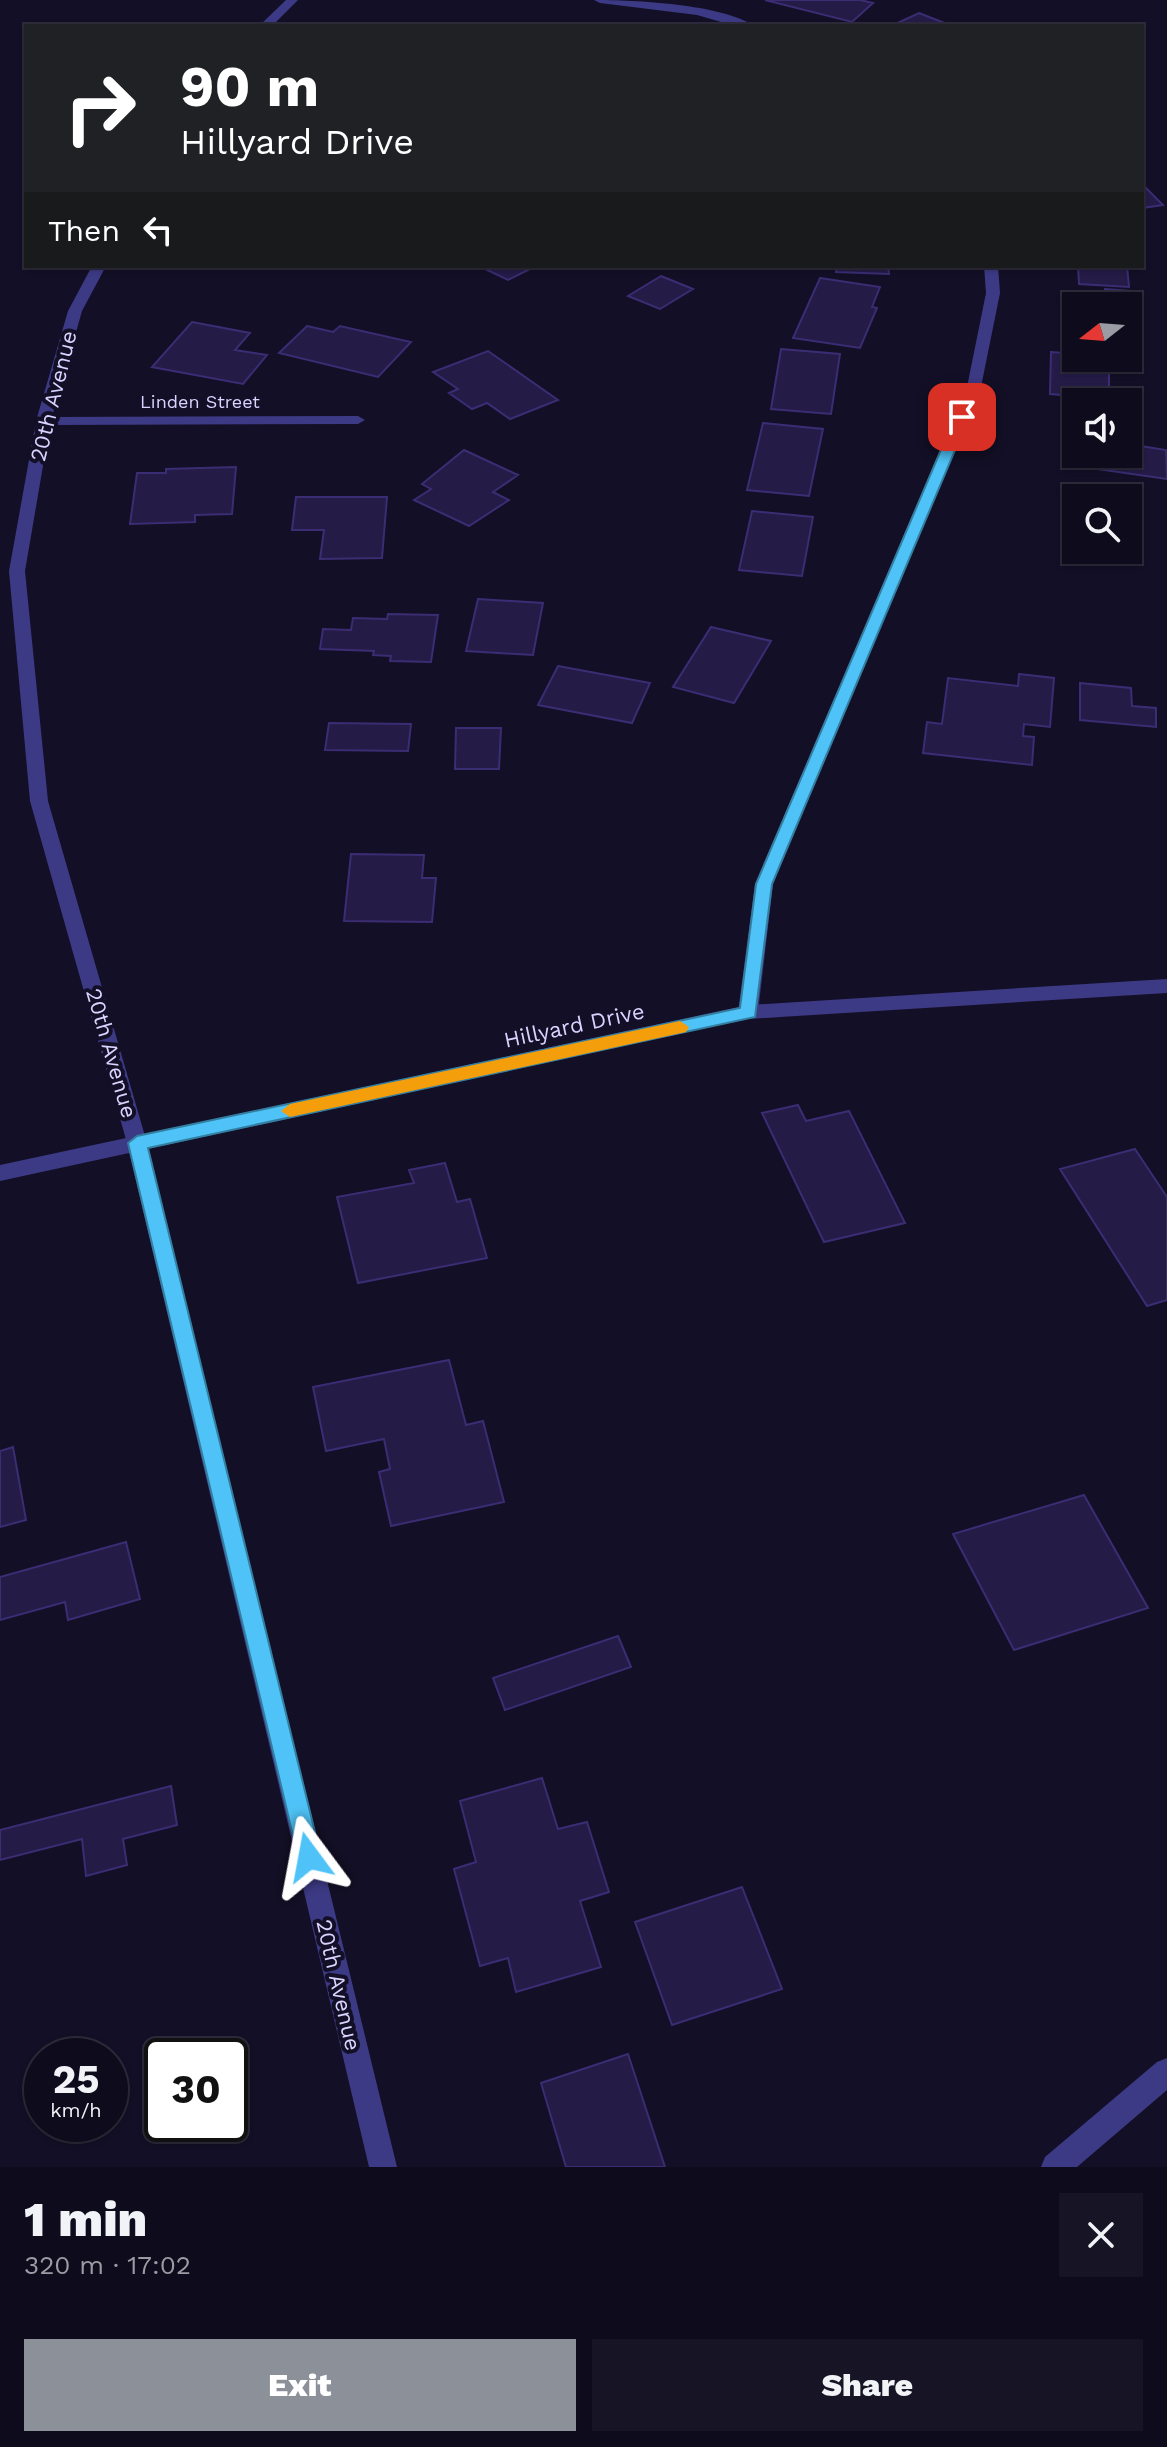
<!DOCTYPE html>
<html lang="en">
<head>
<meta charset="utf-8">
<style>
  body { margin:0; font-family:"Work Sans",sans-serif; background:#171425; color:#f1f3f6; height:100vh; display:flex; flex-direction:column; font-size:30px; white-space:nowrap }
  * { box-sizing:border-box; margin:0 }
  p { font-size:26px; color:#9b9ba3 }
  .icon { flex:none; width:44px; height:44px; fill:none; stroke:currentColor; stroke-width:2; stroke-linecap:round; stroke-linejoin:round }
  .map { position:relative; height:2167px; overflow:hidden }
  .panel { display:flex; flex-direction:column; background:#0e0b1c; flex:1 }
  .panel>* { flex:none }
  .hud { position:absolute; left:24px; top:24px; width:1120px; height:244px; border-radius:0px; box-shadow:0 2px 6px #0004,0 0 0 2px #2e2b3b; background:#202124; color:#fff; overflow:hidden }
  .needle { width:52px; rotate:253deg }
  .fabs { position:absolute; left:1062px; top:292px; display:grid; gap:16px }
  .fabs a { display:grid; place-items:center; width:80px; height:80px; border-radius:0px; background:#0e0b1c; box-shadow:0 2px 6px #0004,0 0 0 2px #2e2b3b; font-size:40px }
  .speed { position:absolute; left:24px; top:2038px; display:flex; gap:16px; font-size:40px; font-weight:700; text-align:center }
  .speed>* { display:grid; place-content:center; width:104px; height:104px; border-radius:50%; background:#0e0b1c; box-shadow:0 2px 6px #0004,0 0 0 2px #2e2b3b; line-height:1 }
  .speed small { font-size:20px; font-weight:400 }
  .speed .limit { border:4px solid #111; border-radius:12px; background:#fff; color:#111 }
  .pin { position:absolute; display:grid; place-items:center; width:68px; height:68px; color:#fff; margin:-34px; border-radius:16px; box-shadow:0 4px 12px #0006 }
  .me { position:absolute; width:88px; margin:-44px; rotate:347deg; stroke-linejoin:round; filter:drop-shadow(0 0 6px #0008) }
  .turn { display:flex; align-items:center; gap:28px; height:168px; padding:0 24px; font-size:36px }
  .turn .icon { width:104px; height:104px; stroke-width:2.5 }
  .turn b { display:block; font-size:56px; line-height:68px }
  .then { display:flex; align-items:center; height:76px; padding:0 24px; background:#0003; gap:16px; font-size:30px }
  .round { display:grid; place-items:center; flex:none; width:84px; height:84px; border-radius:0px; background:#171425 }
  .summary { display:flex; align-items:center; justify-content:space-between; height:136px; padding:0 24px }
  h1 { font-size:48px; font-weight:800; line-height:60px }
  .cta { display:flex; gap:16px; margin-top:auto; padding:16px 24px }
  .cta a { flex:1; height:92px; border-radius:0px; background:#8c9099; color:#fff; font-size:32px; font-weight:800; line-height:92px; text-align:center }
  .cta a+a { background:#171425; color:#f1f3f6 }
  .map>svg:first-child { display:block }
  .building { fill:#241b47; stroke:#3b2d73; stroke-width:2 }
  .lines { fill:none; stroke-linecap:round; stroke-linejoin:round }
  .minor { fill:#3d3a85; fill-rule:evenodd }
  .tertiary { fill:#3d3a85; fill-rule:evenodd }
  .route { fill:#4fc3f7; stroke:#337fa1; stroke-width:2 }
  .slow { fill:#f59e0b }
  .labels { text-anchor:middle; stroke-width:8; stroke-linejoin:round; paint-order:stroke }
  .far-street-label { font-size:18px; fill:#d9d4ff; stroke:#130f26 }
  .street-label { font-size:22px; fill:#d9d4ff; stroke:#130f26 }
</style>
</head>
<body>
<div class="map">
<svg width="1167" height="2167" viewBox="0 0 1167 2167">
  <rect width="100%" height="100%" fill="#130f26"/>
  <path class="building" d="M765,0H860L873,3L852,22Z
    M919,13L952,26H891Z
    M1142,184L1163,205L1142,208Z
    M479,266H536L508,280Z
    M837,266H888L889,274L836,272Z
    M1078,266H1127L1129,287L1079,284Z
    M661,276L693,289L660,309L628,296Z
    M820,278L880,287L872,307L877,308L860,348L793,338Z
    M1105,289L1131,291L1134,310H1128V306H1106Z
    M192,322L250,333L235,350L267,355L243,384L152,367Z
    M307,326L333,332L340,326L411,342L378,377L279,353Z
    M781,349L840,354L831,414L771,409Z
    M488,351L558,400L510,419L487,403L472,409L449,393L458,389L433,372Z
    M1051,352L1076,354V358H1109V399L1050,394Z
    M763,423L823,429L809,496L747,490Z
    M1075,439L1076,454H1128V444L1166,450L1167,479L1069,465Z
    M464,450L518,475L493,492L509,500L469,526L414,500L431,489L422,484Z
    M236,467L232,514L195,515V522L130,524L137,473H166V469Z
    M296,497H387L382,558L320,559L324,530H292Z
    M752,511L813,517L802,576L739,570Z
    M478,599L543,603L533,655L466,651Z
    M388,614L438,615L431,662L390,661L391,656L373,655L374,651L320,649L323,629L351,630L353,618L387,619Z
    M711,627L771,641L734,703L673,687Z
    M558,666L650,683L632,723L538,705Z
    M1019,674L1054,678L1050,727L1024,724L1023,736L1034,737L1032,765L923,753L927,722L942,724L948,678L1018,686Z
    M1080,683L1131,688L1132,706L1156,708V727L1080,720Z
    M329,723L411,724L408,751L325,750Z
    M456,728H501L499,769H455Z
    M351,854L424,855L422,878H436L432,922L344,921Z
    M798,1105L806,1121L849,1111L905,1223L824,1242L762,1113Z
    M1135,1149L1167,1197V1300L1147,1306L1060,1169Z
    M445,1163L457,1202L470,1199L487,1258L358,1283L337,1197L414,1183L409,1170Z
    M449,1360L466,1425L483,1421L504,1502L391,1526L379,1472L390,1469L384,1439L326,1451L313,1387Z
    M13,1447L26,1520L0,1527V1451Z
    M1084,1495L1148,1608L1014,1650L953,1534Z
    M126,1542L140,1599L68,1620L65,1602L0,1620V1577Z
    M618,1636L631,1667L505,1710L493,1678Z
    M542,1778L558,1829L587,1822L609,1892L580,1901L601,1967L516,1992L508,1958L480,1966L454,1869L476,1862L460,1801Z
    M171,1786L177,1825L123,1839L127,1865L86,1876L82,1839L0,1860V1830Z
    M742,1887L782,1989L672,2025L635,1922Z
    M628,2054L665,2167H566L541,2083Z"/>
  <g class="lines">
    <path class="minor" d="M286,0H298L272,26H259Z
      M594,0C634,0 722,4 754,26H735L697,15L600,3Z
      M92,266H106L82,311L52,417L358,416L365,420L358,424L50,425L25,571L48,801L147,1143L397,2167H369L127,1143L30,801L9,571L36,421L68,311Z
      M984,266H998L1000,293L981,387L773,884L758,1012L748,1019L741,1017L738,1012L755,884L967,387L986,293Z
      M1167,2058V2090L1077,2167H1041L1045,2157L1157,2062Z"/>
    <path class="tertiary" d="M1167,979V993L748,1019L0,1181V1165L748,1005Z"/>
  </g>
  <path class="route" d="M962,413L969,417L772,884L755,1017L148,1148L321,1857L317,1865L309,1868L300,1865L128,1143L137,1136L740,1008L756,884L955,417Z"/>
  <path class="slow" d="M680,1021L689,1027L686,1032L290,1117L281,1111L290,1104Z"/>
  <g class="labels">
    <g class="far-street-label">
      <text x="200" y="408">Linden Street</text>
    </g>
    <g class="street-label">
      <text transform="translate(53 396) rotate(-76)" y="8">20th Avenue</text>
      <text transform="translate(574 1025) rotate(-12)" y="8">Hillyard Drive</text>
      <text transform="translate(112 1053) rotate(74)" y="8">20th Avenue</text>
      <text transform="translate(339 1985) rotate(77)" y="8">20th Avenue</text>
    </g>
  </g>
</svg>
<div class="fabs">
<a><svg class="needle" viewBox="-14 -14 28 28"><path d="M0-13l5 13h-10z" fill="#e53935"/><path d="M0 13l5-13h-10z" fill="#9b9ba3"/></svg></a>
<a><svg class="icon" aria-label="sound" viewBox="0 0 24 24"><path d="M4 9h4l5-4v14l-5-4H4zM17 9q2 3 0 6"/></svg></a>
<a><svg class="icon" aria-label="search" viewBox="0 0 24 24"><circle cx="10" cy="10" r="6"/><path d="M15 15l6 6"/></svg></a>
</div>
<div class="speed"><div>25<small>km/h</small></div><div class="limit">30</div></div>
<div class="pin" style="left:962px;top:417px;background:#d93025"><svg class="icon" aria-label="arrive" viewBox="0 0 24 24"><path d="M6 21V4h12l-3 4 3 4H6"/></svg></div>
<svg class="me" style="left:309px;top:1857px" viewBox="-20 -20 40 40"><path d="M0-17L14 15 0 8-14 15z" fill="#4fc3f7" stroke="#fff" stroke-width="4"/></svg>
<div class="hud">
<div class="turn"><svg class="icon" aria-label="right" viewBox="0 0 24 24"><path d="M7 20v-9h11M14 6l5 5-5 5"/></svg><div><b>90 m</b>Hillyard Drive</div></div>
<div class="then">Then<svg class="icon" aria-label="left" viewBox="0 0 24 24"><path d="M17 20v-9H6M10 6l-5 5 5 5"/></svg></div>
</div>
</div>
<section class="panel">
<div class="summary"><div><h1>1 min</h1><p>320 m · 17:02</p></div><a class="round"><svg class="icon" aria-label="close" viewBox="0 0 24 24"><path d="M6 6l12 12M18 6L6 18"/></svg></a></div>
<div class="cta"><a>Exit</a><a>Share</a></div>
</section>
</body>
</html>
